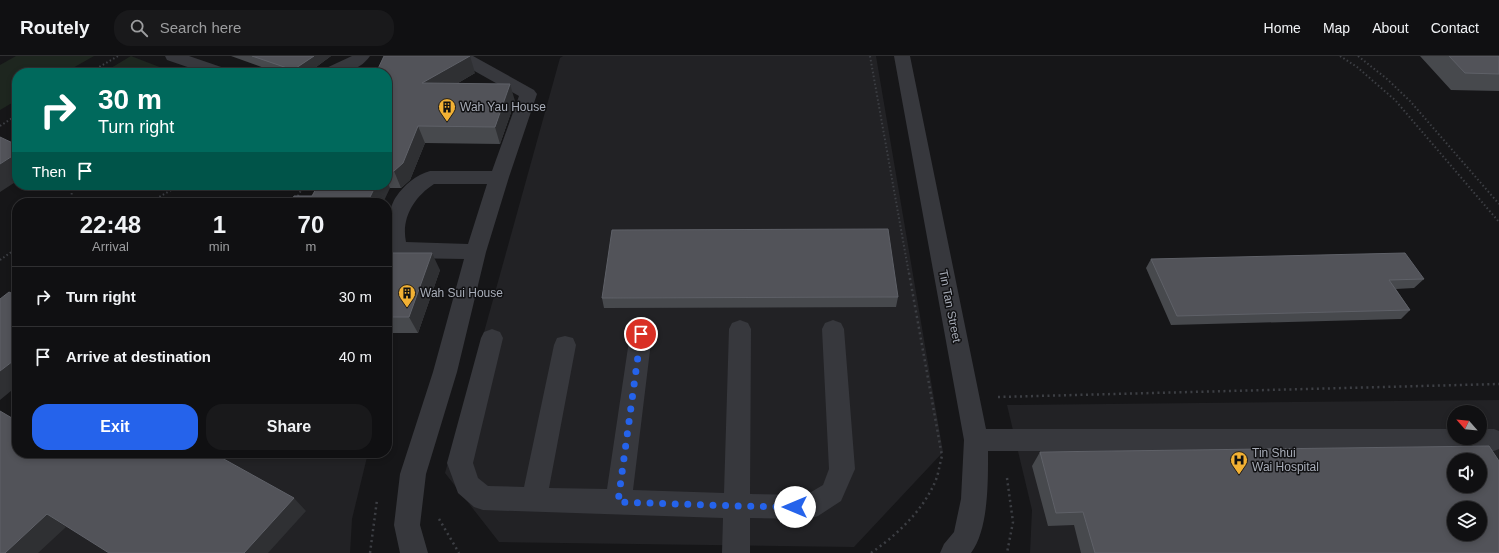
<!DOCTYPE html>
<html lang="en">
<head>
<meta charset="utf-8">
<style>
  body { margin:0; font-family:Helvetica,sans-serif; background:#19191b; color:#f1f3f6; height:100vh; display:flex; flex-direction:column; font-size:15px; white-space:nowrap }
  * { box-sizing:border-box; margin:0 }
  p { font-size:13px; color:#9c9d9f }
  .icon { flex:none; width:22px; height:22px; fill:none; stroke:currentColor; stroke-width:2; stroke-linecap:round; stroke-linejoin:round }
  .map { position:relative; flex:1; overflow:hidden }
  .drawer { position:absolute; left:12px; top:142px; width:380px; height:260px; display:flex; flex-direction:column; background:#101012; border-radius:16px; box-shadow:0 2px 6px #0003,0 0 0 1px #303032 }
  .drawer>* { flex:none }
  .hud { position:absolute; left:12px; top:12px; width:380px; height:122px; border-radius:16px; box-shadow:0 2px 6px #0003,0 0 0 1px #303032; background:#00695c; color:#fff; overflow:hidden }
  .needle { width:26px; rotate:297deg }
  .tools { position:absolute; left:1447px; top:349px; display:grid; gap:8px }
  .tools a { display:grid; place-items:center; width:40px; height:40px; border-radius:50%; background:#101012; box-shadow:0 2px 6px #0003,0 0 0 1px #303032; font-size:20px }
  .pin { position:absolute; display:grid; place-items:center; width:34px; height:34px; color:#fff; margin:-17px; border:2px solid #fff; border-radius:50%; box-shadow:0 1px 4px #0007 }
  .me { position:absolute; width:44px; margin:-22px; rotate:270deg; stroke-linejoin:round; filter:drop-shadow(0 0 3px #0008) }
  .turn { display:flex; align-items:center; gap:14px; height:84px; padding:0 20px; font-size:18px }
  .turn .icon { width:52px; height:52px; stroke-width:2.5 }
  .turn b { display:block; font-size:28px; line-height:34px }
  .then { display:flex; align-items:center; height:38px; padding:0 20px; background:#0003; gap:8px; font-size:15px }
  .eta { display:flex; justify-content:space-evenly; align-items:center; height:68px; text-align:center }
  .eta b { font-size:24px; font-weight:800; line-height:28px }
  .primary-button { display:flex; gap:8px; margin-top:auto; padding:8px 20px }
  .primary-button a { flex:1; height:46px; border-radius:16px; background:#2563eb; color:#fff; font-size:16px; font-weight:800; line-height:46px; text-align:center }
  .primary-button a+a { background:#19191b; color:#f1f3f6 }
  ul { padding:0; list-style:none }
  li { display:flex; align-items:center; gap:12px; height:60px; padding:0 20px; border-top:1px solid #303032 }
  li div { flex:1 }
  li b { display:block; font-size:15px }
  li em { font-style:normal }
  header { display:flex; align-items:center; gap:24px; box-sizing:border-box; height:56px; padding:0 20px; background:#101012; border-bottom:1px solid #303032 }
  header strong { font-size:19px }
  nav { display:flex; gap:22px; margin-inline-start:auto; font-size:14px }
  .search { width:280px; height:36px; background:#19191b; display:flex; align-items:center; gap:10px; box-sizing:border-box; padding:0 14px; border-radius:16px; color:#9c9d9f; font-size:15px }
  .map>svg:first-child { display:block }
  .built { fill:#222225; fill-rule:evenodd }
  .green { fill:#1e261f }
  .lines { fill:none; stroke-linecap:round; stroke-linejoin:round }
  .path-far1 { stroke:#3d3f44; stroke-width:2; stroke-dasharray:1.5 2.5; stroke-linecap:butt }
  .path { stroke:#3d3f44; stroke-width:2.5; stroke-dasharray:2 3.5; stroke-linecap:butt }
  .minor { fill:#37383d; fill-rule:evenodd }
  .wall { fill:#47494d }
  .shaded-wall { fill:#2f3033 }
  .building { fill:#525359; stroke:#5f6168; fill-rule:evenodd }
  .route { stroke:#2563eb; stroke-width:7; stroke-dasharray:0 12.6 }
  .labels { text-anchor:middle; stroke-width:3; stroke-linejoin:round; paint-order:stroke }
  .poi-label { font-size:12px; fill:#a8adb8; stroke:#111113; text-anchor:start }
  .street-label { font-size:12px; fill:#a8adb8; stroke:#111113 }
</style>
</head>
<body>
<header>
<strong>Routely</strong>
<div class="search"><svg class="icon" aria-label="search" viewBox="0 0 24 24"><circle cx="10" cy="10" r="6"/><path d="M15 15l6 6"/></svg>Search here</div>
<nav><a>Home</a><a>Map</a><a>About</a><a>Contact</a></nav>
</header>
<div class="map">
<svg width="1499" height="497" viewBox="0 0 1499 497">
  <rect width="100%" height="100%" fill="#161618"/>
  <path class="built" d="M563,0H876L943,396L854,491L499,486L445,417L560,2Z
    M1499,344V497H1030L1032,454L1007,349ZM1454,356H1480V382H1454ZM1454,404H1480V430H1454ZM1454,452H1480V478H1454Z
    M42,397H368L352,463L350,497H0V433Z"/>
  <path class="green" d="M16,0H94L64,17H17V44L0,54V9Z
    M131,0L175,17H116L111,12Z"/>
  <g class="lines">
    <path class="path-far1" d="M870,0L909,218
      M1340,0L1357,11L1395,44L1499,166
      M1358,0L1387,23L1410,45L1499,148
      M89,17L118,0
      M12,63L17,65
      M0,70L17,59
      M71,129L72,142L76,147
      M175,133L300,134
      M149,147L180,129
      M294,147L304,129
      M0,204L17,192"/>
    <path class="path" d="M998,341L1499,328
      M1007,422L1013,466L1007,497
      M439,463L459,497
      M370,497L377,444
      M871,497C898,478 925,453 937,421C939,414 940,407 942,400L909,217"/>
    <path class="minor" d="M165,0H189L227,13L229,17H205L167,4Z
      M352,0H370C358,17 340,17 322,17L324,13Z
      M453,0H473L534,34L537,38L509,121L486,196L457,316L426,418L420,469L428,497H400L394,469L400,418L433,316L464,203L403,202C398,200 393,199 389,195C382,186 389,150 396,141C404,129 416,119 430,115H492L519,40L455,4ZM434,128H487L468,188L406,186C401,162 414,141 434,128Z
      M894,0H910L986,373H1454V382H1480V373H1494L1499,375V393L1494,395H988C988,424 989,473 971,497H940L944,488L954,476L961,443L964,384Z
      M740,264L748,267L751,273L750,438L806,439L823,429L829,413L822,273L825,267L833,264L841,267L844,273L855,413L841,445L818,460L809,463L750,462V497H722L723,462L483,454L474,451L458,437L447,407L481,282L484,276L492,273L500,276L503,282L473,407L478,422L488,430L524,431L554,289L557,282L565,280L573,282L576,289L549,432L607,433L630,278L633,272L641,269L649,272L652,278L633,434L724,437L729,273L732,267Z"/>
  </g>
  <path class="wall" d="M231,0H331L308,17H278Z
    M1420,0H1499V35L1451,34Z
    M387,17H475L458,27L515,45L500,88L425,87L410,124L401,132H390L312,140L387,129Z
    M387,197L440,214L418,277H387Z
    M1151,203L1424,223L1414,232L1396,233L1410,254L1401,263L1171,269L1146,212Z
    M898,241L896,251L604,252L602,242Z
    M1040,396L1499,497H1081L1074,469L1048,470L1032,410Z"/>
  <path class="shaded-wall" d="M314,0H331L308,17H294L293,14Z
    M470,0L475,17L429,44L422,27Z
    M510,28L515,45L500,88L495,71Z
    M418,70L425,87L410,124L401,132L394,115Z
    M17,97V125L0,136V108Z
    M387,125L390,132L383,147H367L376,129H387Z
    M432,197L440,214L418,277L409,261Z
    M17,302V330L0,344V315Z
    M294,442L306,455L268,497H244Z
    M47,458L66,471L38,497H5Z"/>
  <path class="building" d="M252,0H314L293,14Z
    M384,0H470L422,27L510,28L495,71L418,70L403,107L394,115H387V17H376Z
    M1449,0H1499V18L1465,17Z
    M0,81L17,89V97L0,108Z
    M318,129H376L367,147H290L294,140H312Z
    M888,173L898,241L602,242L612,174Z
    M387,197H432L409,261H387Z
    M1405,197L1424,223L1389,224L1410,254L1177,260L1151,203Z
    M9,236L17,240V302L0,315V243Z
    M0,355L17,365V397H213L294,442L244,497H109L47,458L5,497H0Z
    M1489,390L1499,405V497H1095L1083,456L1056,457L1040,396ZM1454,404H1480V430H1454ZM1454,452H1480V478H1454Z"/>
  <g class="lines">
    <path class="route" d="M641,278L618,446L737,450L795,451"/>
  </g>
  <defs>
    <g id="building-pin" transform="scale(0.9)"><path d="M0 17L-7.5 6A9.5 9.5 0 1 1 7.5 6Z" fill="#f2b134" stroke="#111113"/><path d="M-4-6H4V6H1V3H-1V6H-4ZM-2.5-4.3h1.7v1.8h-1.7ZM.8-4.3h1.7v1.8H.8ZM-2.5-1h1.7V.8h-1.7ZM.8-1h1.7V.8H.8Z" fill="#111"/></g>
    <g id="hospital-pin" transform="scale(0.9)"><path d="M0 17L-7.5 6A9.5 9.5 0 1 1 7.5 6Z" fill="#f2b134" stroke="#111113"/><path d="M-5-5h3v3.5h4V-5h3V5h-3V1.5h-4V5h-3Z" fill="#111"/></g>
  </defs>
  <g fill-rule="evenodd">
    <use href="#building-pin" x="447" y="51"/>
    <use href="#building-pin" x="407" y="237"/>
    <use href="#hospital-pin" x="1239" y="404"/>
  </g>
  <g class="labels">
    <g class="poi-label">
      <text x="460" y="55">Wah Yau House</text>
      <text x="420" y="241">Wah Sui House</text>
      <text x="1252" y="401">Tin Shui<tspan x="1252" dy="14">Wai Hospital</tspan></text>
    </g>
    <g class="street-label">
      <text transform="translate(950 250) rotate(79)" y="4">Tin Tan Street</text>
    </g>
  </g>
</svg>
<div class="tools">
<a><svg class="needle" viewBox="-14 -14 28 28"><path d="M0-13l5 13h-10z" fill="#e53935"/><path d="M0 13l5-13h-10z" fill="#9c9d9f"/></svg></a>
<a><svg class="icon" aria-label="sound" viewBox="0 0 24 24"><path d="M4 9h4l5-4v14l-5-4H4zM17 9q2 3 0 6"/></svg></a>
<a><svg class="icon" aria-label="layers" viewBox="0 0 24 24"><path d="M12 4l9 5-9 5-9-5zM3 14l9 5 9-5"/></svg></a>
</div>
<div class="pin" style="left:641px;top:278px;background:#d93025"><svg class="icon" aria-label="arrive" viewBox="0 0 24 24"><path d="M6 21V4h12l-3 4 3 4H6"/></svg></div>
<svg class="me" style="left:795px;top:451px" viewBox="-20 -20 40 40"><circle r="19" fill="#fff"/><path d="M0-13L10 11 0 6-10 11z" fill="#2563eb"/></svg>
<div class="hud">
<div class="turn"><svg class="icon" aria-label="right" viewBox="0 0 24 24"><path d="M7 20v-9h11M14 6l5 5-5 5"/></svg><div><b>30 m</b>Turn right</div></div>
<div class="then">Then<svg class="icon" aria-label="arrive" viewBox="0 0 24 24"><path d="M6 21V4h12l-3 4 3 4H6"/></svg></div>
</div>
<section class="drawer">
<div class="eta">
<div><b>22:48</b><p>Arrival</p></div>
<div><b>1</b><p>min</p></div>
<div><b>70</b><p>m</p></div>
</div>
<ul>
<li><svg class="icon" aria-label="right" viewBox="0 0 24 24"><path d="M7 20v-9h11M14 6l5 5-5 5"/></svg><div><b>Turn right</b></div><em>30 m</em></li>
<li><svg class="icon" aria-label="arrive" viewBox="0 0 24 24"><path d="M6 21V4h12l-3 4 3 4H6"/></svg><div><b>Arrive at destination</b></div><em>40 m</em></li>
</ul>
<div class="primary-button"><a>Exit</a><a>Share</a></div>
</section>
</div>
</body>
</html>
